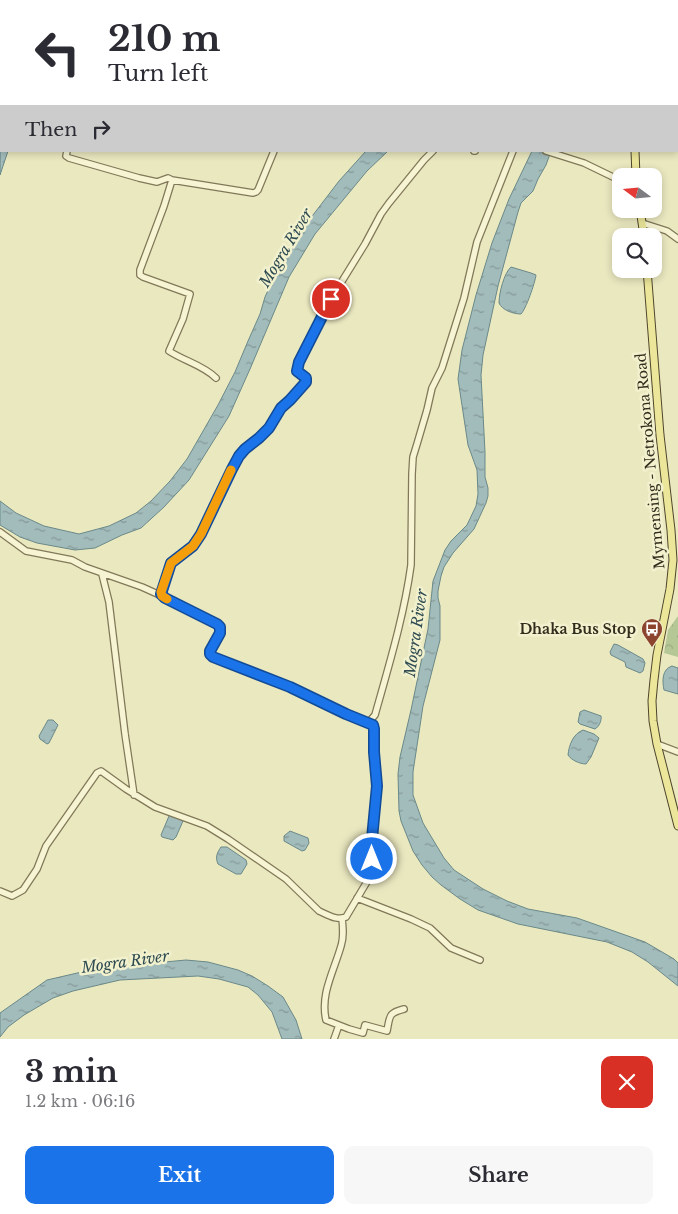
<!DOCTYPE html>
<html lang="en">
<head>
<meta charset="utf-8">
<style>
  body { margin:0; font-family:"Libre Baskerville",serif; background:#f7f7f7; color:#2b2b33; height:100vh; display:flex; flex-direction:column; font-size:19px; white-space:nowrap }
  * { box-sizing:border-box; margin:0 }
  p { font-size:16px; color:#7c7c81 }
  .icon { flex:none; width:28px; height:28px; fill:none; stroke:currentColor; stroke-width:2; stroke-linecap:round; stroke-linejoin:round }
  .map { position:relative; height:1039px; overflow:hidden }
  .side { display:flex; flex-direction:column; background:#fff; flex:1 }
  .side>* { flex:none }
  .banner { position:absolute; left:0px; top:0px; width:679px; height:152px; box-shadow:0 2px 8px #0003; background:#fff; color:#2b2b33; overflow:hidden }
  .needle { width:32px; rotate:286deg }
  .controls { position:absolute; left:612px; top:168px; display:grid; gap:10px }
  .controls a { display:grid; place-items:center; width:50px; height:50px; border-radius:10px; background:#fff; box-shadow:0 2px 8px #0003; font-size:25px }
  .pin { position:absolute; display:grid; place-items:center; width:42px; height:42px; color:#fff; margin:-21px; border:2px solid #fff; border-radius:50%; box-shadow:0 1px 5px #0007 }
  .me { position:absolute; width:55px; margin:-28px; rotate:0deg; stroke-linejoin:round; filter:drop-shadow(0 0 4px #0008) }
  .turn { display:flex; align-items:center; gap:18px; height:105px; padding:0 25px; font-size:22px }
  .turn .icon { width:65px; height:65px; stroke-width:2.5 }
  .turn b { display:block; font-size:35px; line-height:42px }
  .then { display:flex; align-items:center; height:48px; padding:0 25px; background:#0003; gap:10px; font-size:19px }
  .round { display:grid; place-items:center; flex:none; width:52px; height:52px; border-radius:10px; background:#f7f7f7 }
  .headline { display:flex; align-items:center; justify-content:space-between; height:85px; padding:0 25px }
  h1 { font-size:30px; font-weight:700; line-height:38px }
  .action { display:flex; gap:10px; margin-top:auto; padding:10px 25px }
  .action a { flex:1; height:58px; border-radius:10px; background:#1a73e8; color:#fff; font-size:20px; font-weight:700; line-height:58px; text-align:center }
  .action a+a { background:#f7f7f7; color:#2b2b33 }
  .map>svg:first-child { display:block }
  .park { fill:url(#park-crowns) }
  .water { fill:url(#water-ripples); stroke:#6a8989 }
  .lines { fill:none; stroke-linecap:round; stroke-linejoin:round }
  .minor-casing { stroke:#817859; stroke-width:8 }
  .major-casing { stroke:#4f452d; stroke-width:9 }
  .minor { stroke:#f6f4d2; stroke-width:5.5 }
  .major { stroke:#ebe699; stroke-width:7 }
  .route-casing { stroke:#114b97; stroke-width:12 }
  .route { stroke:#1a73e8; stroke-width:9 }
  .slow { stroke:#f59e0b; stroke-width:9 }
  .labels { text-anchor:middle; stroke-width:5; stroke-linejoin:round; paint-order:stroke }
  .street-label { font-size:14px; fill:#322c1c; stroke:#f2f1ce }
  .poi-label { font-size:14px; font-weight:bold; fill:#322c1c; stroke:#f2f1ce; text-anchor:end }
  .water-label { font-size:15px; font-style:italic; fill:#2d4a51; stroke:#f2f1ce }
</style>
</head>
<body>
<div class="map">
<svg width="678" height="1039" viewBox="0 0 678 1039">
  <defs>
    <pattern id="park-crowns" width="20" height="18" patternUnits="userSpaceOnUse" patternTransform="scale(1.25)"><rect width="20" height="18" fill="#b4c795"/><path d="M2 6a3 3 0 1 1 6 0M12 15a3 3 0 1 1 6 0" fill="none" stroke="#9bab80"/></pattern>
    <pattern id="water-ripples" width="26" height="14" patternUnits="userSpaceOnUse" patternTransform="scale(1.25)"><rect width="26" height="14" fill="#a2bcbb"/><path d="M2 4q2-2 4 0t4 0M15 11q2-2 4 0t4 0" fill="none" stroke="#859997"/></pattern>
  </defs>
  <rect width="100%" height="100%" fill="#eae8bf"/>
  <path class="park" d="M678,616V657L664,653L668,630Z"/>
  <path class="water" d="M0,0H12V1H1V151H8L0,175L1,89Z
    M366,151H388L367,171L315,234L289,277L250,369L229,416L189,480L164,507L141,528L122,535L95,548L75,550L37,543L20,537L0,525V501L16,513L44,526L79,534L109,526L136,513L151,501L170,481L187,459L218,405L235,372L248,341L260,314L265,297L275,275L300,232L339,181Z
    M532,151H551L546,165L538,179L533,191L521,203L518,212L498,286L483,355L481,375L485,452V477L488,488V496L486,503L474,529L453,553L444,567L441,576L438,591V598L440,606V640L423,706L413,772V795L423,823L444,858L454,870L483,889L507,901L528,909L577,918L645,942L674,959L678,963V986L648,962L632,952L607,942L518,924L478,910L460,899L441,885L432,877L422,865L413,851L401,821L399,811L398,774L400,757L411,710L428,629L433,581L445,550L451,541L467,525L476,506L478,494L477,470L468,445L458,379L462,350L476,295L492,243L509,199Z
    M511,267L531,273L536,275C535,283 526,309 521,314C513,314 502,310 499,303C499,293 504,273 511,267Z
    M614,644L618,645L643,659L645,663L643,671L640,673L626,667L625,662L611,655L610,652Z
    M672,666L678,668V694L664,690C662,681 662,669 672,666Z
    M584,710L601,716C602,720 599,727 595,729L580,724L578,722L580,712Z
    M48,720H53L58,725L49,743L47,744L40,739L39,736Z
    M583,730L594,734L599,738L591,757L586,764C580,764 571,760 568,755C569,745 573,734 583,730Z
    M170,815L181,819L183,821L176,837L173,840L162,837L161,835L169,816Z
    M290,831L308,838L309,843L305,850L302,851L284,841V836Z
    M221,847H227L246,860L247,864L241,874H236L218,864C215,857 217,853 221,847Z
    M186,960L208,962L238,970L252,976L268,986L283,997L296,1020L302,1039H282L272,1012L258,995L248,987L219,979L198,976L120,980L73,991L53,998L24,1015L8,1027L0,1037V1013L47,980L86,971L122,966Z"/>
  <g class="lines">
    <g class="minor-casing">
      <path id="minor" d="M84,1L85,0
        M409,1L410,0
        M67,151L66,156L69,158L139,178L157,182L168,178L172,180L253,193L256,192L258,190L274,151
        M474,151H475
        M546,151L584,163L615,178L621,179
        M172,180L164,206L140,270V275L143,277L190,294L183,319L169,351C184,361 203,365 216,378
        M642,223L667,231L678,239
        M0,532L26,551L72,560L85,567L142,587L162,596
        M102,574L109,602L125,734L134,795
        M368,723L375,715C389,665 404,616 411,565L412,474L413,457L417,444L427,410L432,388L442,368L464,298L477,242L513,151
        M657,744L678,752
        M0,891L12,896L23,890L37,869L46,846L97,773L101,771L126,789L155,807L207,826L228,839L286,879L319,911C328,915 337,921 346,917L368,880L372,866L371,849L377,786L373,725L346,714L289,687L223,662L210,654V651L220,633V627L217,624L165,598L161,594L171,563L193,546L201,534L232,469L239,456L245,449L259,438L269,428L281,408L291,400L306,382V378L297,371L299,362L331,299L365,244L381,214L389,203L424,160L433,151
        M357,898L411,919L430,928L451,948L480,960
        M342,918C343,928 344,937 341,946C334,971 320,994 326,1020L349,1029L363,1033L365,1025L387,1031C390,1016 388,1013 404,1009
        M334,1039L339,1025"/>
    </g>
    <g class="major-casing">
      <path id="major" d="M594,0L595,1
        M635,151L636,176
        M640,209L644,236
        M647,269L660,435L671,530L673,560L670,589L657,655L654,680L652,701L653,721L657,744L678,826"/>
    </g>
    <use href="#minor" class="minor"/>
    <use href="#major" class="major"/>
  </g>
  <g class="lines">
    <g class="route-casing">
      <path id="route" d="M331,299L299,362L297,371L306,378V382L290,400L281,408L269,428L259,438L245,449L239,456L232,469L201,534L193,546L171,563L161,594L165,598L217,624L220,627V633L210,651V654L213,657L290,687L346,714L373,725L374,729V752L377,786L371,849L372,859"/>
    </g>
    <use href="#route" class="route"/>
    <path class="slow" d="M167,599L162,596L161,592L171,563L193,546L201,534L231,470"/>
  </g>
  <defs>
    <g id="bus-pin" transform="scale(1.125)"><path d="M0 17L-7.5 6A9.5 9.5 0 1 1 7.5 6Z" fill="#8c442e" stroke="#f2f1ce"/><path d="M-5-6H5V4H4V6H2V4H-2V6H-4V4H-5ZM-3.5-4V0h7V-4ZM-3.5 1.2v1.5H-2V1.2ZM2 1.2v1.5H3.5V1.2Z" fill="#fff"/></g>
  </defs>
  <g fill-rule="evenodd">
    <use href="#bus-pin" x="652" y="629"/>
  </g>
  <g class="labels">
    <g class="street-label">
      <text transform="translate(650 461) rotate(-95)" y="5">Mymensing - Netrokona Road</text>
    </g>
    <g class="poi-label">
      <text x="636" y="634">Dhaka Bus Stop</text>
    </g>
    <g class="water-label">
      <text transform="translate(286 248) rotate(-59)" y="5">Mogra River</text>
      <text transform="translate(416 633) rotate(-82)" y="5">Mogra River</text>
      <text transform="translate(125 962) rotate(-8)" y="5">Mogra River</text>
    </g>
  </g>
</svg>
<div class="controls">
<a><svg class="needle" viewBox="-14 -14 28 28"><path d="M0-13l5 13h-10z" fill="#e53935"/><path d="M0 13l5-13h-10z" fill="#7c7c81"/></svg></a>
<a><svg class="icon" aria-label="search" viewBox="0 0 24 24"><circle cx="10" cy="10" r="6"/><path d="M15 15l6 6"/></svg></a>
</div>
<div class="pin" style="left:331px;top:299px;background:#d93025"><svg class="icon" aria-label="arrive" viewBox="0 0 24 24"><path d="M6 21V4h12l-3 4 3 4H6"/></svg></div>
<svg class="me" style="left:372px;top:859px" viewBox="-20 -20 40 40"><circle r="17" fill="#1a73e8" stroke="#fff" stroke-width="3"/><path d="M0-11L8 9 0 5-8 9z" fill="#fff"/></svg>
<div class="banner">
<div class="turn"><svg class="icon" aria-label="left" viewBox="0 0 24 24"><path d="M17 20v-9H6M10 6l-5 5 5 5"/></svg><div><b>210 m</b>Turn left</div></div>
<div class="then">Then<svg class="icon" aria-label="right" viewBox="0 0 24 24"><path d="M7 20v-9h11M14 6l5 5-5 5"/></svg></div>
</div>
</div>
<section class="side">
<div class="headline"><div><h1>3 min</h1><p>1.2 km · 06:16</p></div><a class="round" style="background:#d93025;color:#fff"><svg class="icon" aria-label="close" viewBox="0 0 24 24"><path d="M6 6l12 12M18 6L6 18"/></svg></a></div>
<div class="action"><a>Exit</a><a>Share</a></div>
</section>
</body>
</html>
